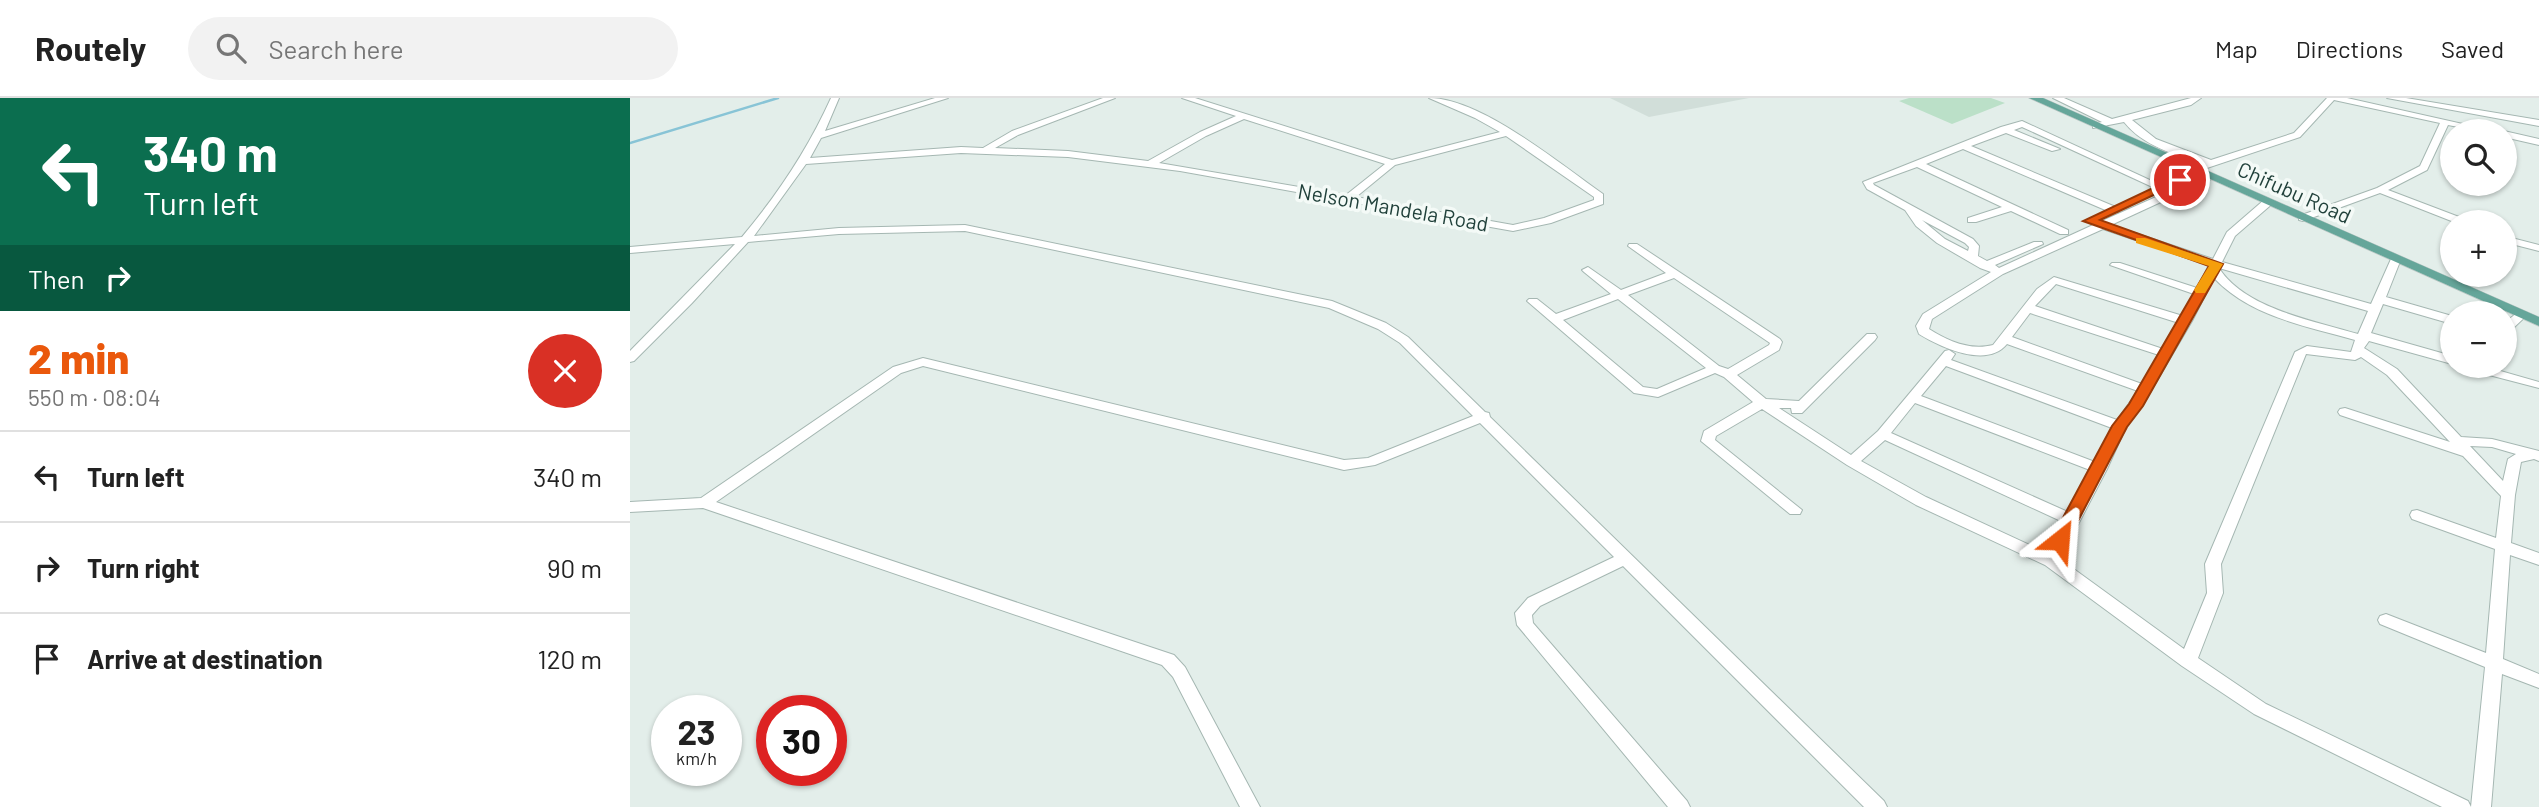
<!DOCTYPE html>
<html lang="en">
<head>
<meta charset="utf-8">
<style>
  body { margin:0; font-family:Barlow,sans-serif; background:#f2f2f2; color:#222; height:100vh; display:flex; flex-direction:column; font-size:26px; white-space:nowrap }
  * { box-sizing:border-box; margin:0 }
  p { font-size:23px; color:#767676 }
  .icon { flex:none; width:38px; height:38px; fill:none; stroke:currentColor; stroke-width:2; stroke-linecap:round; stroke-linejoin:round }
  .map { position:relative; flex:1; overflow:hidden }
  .drawer { display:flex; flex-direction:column; background:#fff; width:630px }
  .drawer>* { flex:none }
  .guide { background:#0b6e4f; color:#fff; overflow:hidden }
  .fabs { position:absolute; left:1810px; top:21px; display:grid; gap:14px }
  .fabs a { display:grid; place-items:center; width:77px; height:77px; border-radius:50%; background:#fff; box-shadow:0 2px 5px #0004; font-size:35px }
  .speed { position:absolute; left:21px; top:597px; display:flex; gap:14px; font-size:35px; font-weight:700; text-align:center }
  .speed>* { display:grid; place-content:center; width:91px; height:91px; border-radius:50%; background:#fff; box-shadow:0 2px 5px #0004; line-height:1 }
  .speed small { font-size:18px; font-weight:400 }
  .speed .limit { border:10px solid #d22; background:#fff; color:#111 }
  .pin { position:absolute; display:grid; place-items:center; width:60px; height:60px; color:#fff; margin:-30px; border:4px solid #fff; border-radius:50%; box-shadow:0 2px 7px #0007 }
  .me { position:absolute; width:77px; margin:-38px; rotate:28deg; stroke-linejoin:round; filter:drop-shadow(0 0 5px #0008) }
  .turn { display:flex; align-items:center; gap:24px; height:147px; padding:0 28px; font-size:32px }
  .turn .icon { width:91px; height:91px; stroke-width:2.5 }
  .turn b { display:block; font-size:49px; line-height:60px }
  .then { display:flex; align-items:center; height:66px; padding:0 28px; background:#0003; gap:14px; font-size:26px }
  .round { display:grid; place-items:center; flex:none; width:74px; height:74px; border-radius:37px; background:#f2f2f2 }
  .head { display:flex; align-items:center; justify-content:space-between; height:119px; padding:0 28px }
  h1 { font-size:42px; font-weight:800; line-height:52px; color:#ea580c }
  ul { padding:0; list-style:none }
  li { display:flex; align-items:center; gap:21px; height:91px; padding:0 28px; border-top:2px solid #e0e0e0 }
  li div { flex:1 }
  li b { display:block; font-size:26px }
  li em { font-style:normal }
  header { display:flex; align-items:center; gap:42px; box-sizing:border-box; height:98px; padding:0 35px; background:#fff; border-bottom:2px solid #e0e0e0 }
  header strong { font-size:33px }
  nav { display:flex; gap:38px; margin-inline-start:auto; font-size:24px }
  .search { width:490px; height:63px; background:#f2f2f2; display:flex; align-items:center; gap:18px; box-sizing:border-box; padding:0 24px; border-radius:38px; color:#767676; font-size:26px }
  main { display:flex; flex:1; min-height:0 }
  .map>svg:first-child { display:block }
  .built { fill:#d1ded9 }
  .green { fill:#bbe0c8 }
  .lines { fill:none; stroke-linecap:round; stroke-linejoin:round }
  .stream { stroke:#88c4d6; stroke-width:2.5 }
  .minor-casing { stroke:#a5b7b2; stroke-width:2 }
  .major-casing { stroke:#c1cac8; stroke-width:1 }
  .minor { fill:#fff; fill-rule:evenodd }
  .major { fill:#65a69a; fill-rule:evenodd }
  .route { fill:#ea580c; stroke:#983908; stroke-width:2 }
  .slow { fill:#f59e0b }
  .labels { text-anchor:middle; stroke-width:7; stroke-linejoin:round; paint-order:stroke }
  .far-street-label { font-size:21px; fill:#21413b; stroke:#f4faf7 }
</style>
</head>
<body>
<header>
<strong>Routely</strong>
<div class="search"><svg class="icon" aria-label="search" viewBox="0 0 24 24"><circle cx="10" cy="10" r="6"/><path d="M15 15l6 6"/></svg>Search here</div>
<nav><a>Map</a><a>Directions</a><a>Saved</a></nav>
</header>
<main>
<section class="drawer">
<div class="guide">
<div class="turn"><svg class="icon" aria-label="left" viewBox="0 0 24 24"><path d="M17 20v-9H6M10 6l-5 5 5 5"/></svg><div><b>340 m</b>Turn left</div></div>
<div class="then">Then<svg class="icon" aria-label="right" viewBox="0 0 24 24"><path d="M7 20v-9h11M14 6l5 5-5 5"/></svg></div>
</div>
<div class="head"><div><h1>2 min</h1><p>550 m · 08:04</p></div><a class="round" style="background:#d93025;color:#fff"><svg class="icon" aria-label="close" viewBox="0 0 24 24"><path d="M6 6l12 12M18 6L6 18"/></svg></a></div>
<ul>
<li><svg class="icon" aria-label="left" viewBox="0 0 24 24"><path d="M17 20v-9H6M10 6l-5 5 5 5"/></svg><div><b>Turn left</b></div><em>340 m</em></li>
<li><svg class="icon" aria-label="right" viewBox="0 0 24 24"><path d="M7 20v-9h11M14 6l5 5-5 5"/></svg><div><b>Turn right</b></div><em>90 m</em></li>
<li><svg class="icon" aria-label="arrive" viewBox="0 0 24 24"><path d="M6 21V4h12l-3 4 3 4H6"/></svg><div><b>Arrive at destination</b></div><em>120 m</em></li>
</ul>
</section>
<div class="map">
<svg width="1909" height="709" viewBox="0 0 1909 709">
  <rect width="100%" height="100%" fill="#e3eeea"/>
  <path class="built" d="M980,0H1119L1019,19Z"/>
  <path class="green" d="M1279,0H1361L1375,5L1322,26L1269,3Z"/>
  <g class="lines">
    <path class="stream" d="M0,45L148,0"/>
    <g class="minor-casing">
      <path id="minor" d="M201,0H209L195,33L305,0H318L191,40L180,60L331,49L353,50L382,33L473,0H485L388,37L365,50L438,53L518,63L570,34L606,18L552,0H565L762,62L870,34L845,20L799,0C851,0 930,66 973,96V106L921,125L883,133L720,104L716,105L711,102L550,73L438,59L331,55L176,66L124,138L209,130L335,127L702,203L756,225L778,239L855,314L859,315L860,319L1254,703L1257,709H1234L993,468L910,508L902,517L903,525L1057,703L1060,709H1038L887,527L885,515L898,500L984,459L850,325L745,367L714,372L293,268L271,275L86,404L544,557L555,569L630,709H610L543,579L532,567L73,410L0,414V404L71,400L263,269L293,260L714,362L738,360L843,318L770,245L748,231L699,210L335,133L209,136L118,144L62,205L4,263L0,264V253L105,146L0,155V149L112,139C148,96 178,51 201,0ZM614,21L755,66L716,97L529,65L576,38ZM876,38L964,99V102L914,120L883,127L726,99L765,67Z
        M1423,0H1434L1482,21L1561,0H1571L1561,7L1502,22L1526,41L1581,62L1664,35L1697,0H1717L1864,33H1849L1818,27L1797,72L1758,92L1837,122L1838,124H1824L1750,95L1673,123L1669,122V118L1747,90L1790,68L1810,25L1704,2L1670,39L1565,74L1560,71L1572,66C1544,56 1513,48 1494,24L1463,30V26L1472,24Z
        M1757,0H1776L1909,22V28Z
        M1392,23L1537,90L1529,92L1392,29L1384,32L1430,51L1422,53L1376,35L1341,48L1488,110V114H1480L1333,51L1296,66L1438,132V136H1430L1381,113L1346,124H1338V120L1372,109L1287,69L1243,85L1244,87L1343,141L1349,148L1348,158L1357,163L1404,144H1412L1413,146L1365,167L1369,170L1463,127L1461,125L1462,123H1472L1580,75L1585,78L1583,80L1481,127L1583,161L1597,134L1634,102H1642V106L1605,138L1592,164L1741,206L1761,161L1766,158L1771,161L1756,199L1822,218V226L1753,206L1741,235L1822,258V266L1739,243L1734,250L1767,271L1831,339L1862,341L1909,353V363L1904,361L1891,364L1885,397L1881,445L1909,455V467L1880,457L1873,561L1909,576V590L1872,576L1861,709H1841L1855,569L1750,526L1748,522L1750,518L1756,516L1856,555L1865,451L1782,421L1780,417L1782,413L1787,412L1866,440L1871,398L1833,358L1710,317L1708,314L1710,311L1715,310L1820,344L1757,277L1731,259L1725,262L1676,256L1591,466L1593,495L1568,560L1636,606L1838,703L1841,709H1812L1624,616L1552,568L1415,467L1286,407L1217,367L1132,311L1086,338L1085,342L1172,412L1170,416H1160L1071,343L1074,333L1123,304L1094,279L1085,275L1028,299L1004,295L897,203L899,201H907L926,216L981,196L954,174L952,172L958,169L991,192L1036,175L998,148L999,146H1007L1150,241L1152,244L1149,252L1107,277L1136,301L1169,303L1237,236H1245L1247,239L1245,242L1172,315H1162L1161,310H1149L1221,357L1248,333L1315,253L1319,252L1325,256L1321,262L1487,322L1508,293L1377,246C1357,271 1310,249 1289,236L1286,228L1293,216L1361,174L1350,170L1307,145L1286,128L1275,112L1237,91L1233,84L1371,29ZM1292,122L1335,145L1339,149L1338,153L1315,141ZM1473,131L1579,167L1567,190L1490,165H1482L1480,167L1564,196L1553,218L1424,179L1407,191L1363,247C1340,253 1318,243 1299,231L1302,221L1373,176ZM1589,170L1738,213L1728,236C1685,223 1615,211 1589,170ZM1044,180L1140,245L1139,247L1098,271L1089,268L998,197ZM1584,180C1621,219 1676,228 1725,242L1721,254L1677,248L1665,254L1575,466L1577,495L1554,551L1430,461L1477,371L1496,329L1512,308L1562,223ZM1426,186L1549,225L1533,251L1405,208ZM988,201L1076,270L1027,291L1013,289L933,222ZM1400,215L1529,257L1512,286L1382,239ZM1316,268L1482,330L1465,364L1291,298ZM1285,305L1460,372L1438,414L1261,335ZM1255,342L1433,424L1417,455L1296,399L1231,363ZM1840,348L1862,349L1886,356L1878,361L1873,383Z
        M1874,33L1909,41V47L1874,39Z
        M1874,138L1909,147V153L1874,144Z
        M1891,212L1897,216L1895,219L1878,235L1874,236V225Z
        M1834,268H1853L1909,284V290L1836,271Z"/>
    </g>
    <g class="major-casing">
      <path id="major" d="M1399,0H1413L1909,219V228Z"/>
    </g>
    <use href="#minor" class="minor"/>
    <use href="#major" class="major"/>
  </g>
  <path class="route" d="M1546,79L1556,82L1470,122L1593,166L1513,308L1497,329L1436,446H1424L1421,442L1482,328L1499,306L1579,168L1453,123Z"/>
  <path class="slow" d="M1506,140H1515L1593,166L1575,195H1566L1564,192L1579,168L1506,145Z"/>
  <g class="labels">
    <g class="far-street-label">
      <text transform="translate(1664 95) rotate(24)" y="7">Chifubu Road</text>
      <text transform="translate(763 110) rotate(10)" y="7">Nelson Mandela Road</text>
    </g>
  </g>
</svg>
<div class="fabs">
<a><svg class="icon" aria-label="search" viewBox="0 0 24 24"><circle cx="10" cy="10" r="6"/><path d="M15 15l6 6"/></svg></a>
<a>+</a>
<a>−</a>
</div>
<div class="speed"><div>23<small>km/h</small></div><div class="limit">30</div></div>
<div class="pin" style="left:1550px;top:82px;background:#d93025"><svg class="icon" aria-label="arrive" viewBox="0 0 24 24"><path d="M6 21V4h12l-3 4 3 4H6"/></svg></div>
<svg class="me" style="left:1430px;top:442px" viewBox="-20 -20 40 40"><path d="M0-17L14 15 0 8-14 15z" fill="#ea580c" stroke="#fff" stroke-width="4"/></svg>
</div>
</main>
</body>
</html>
